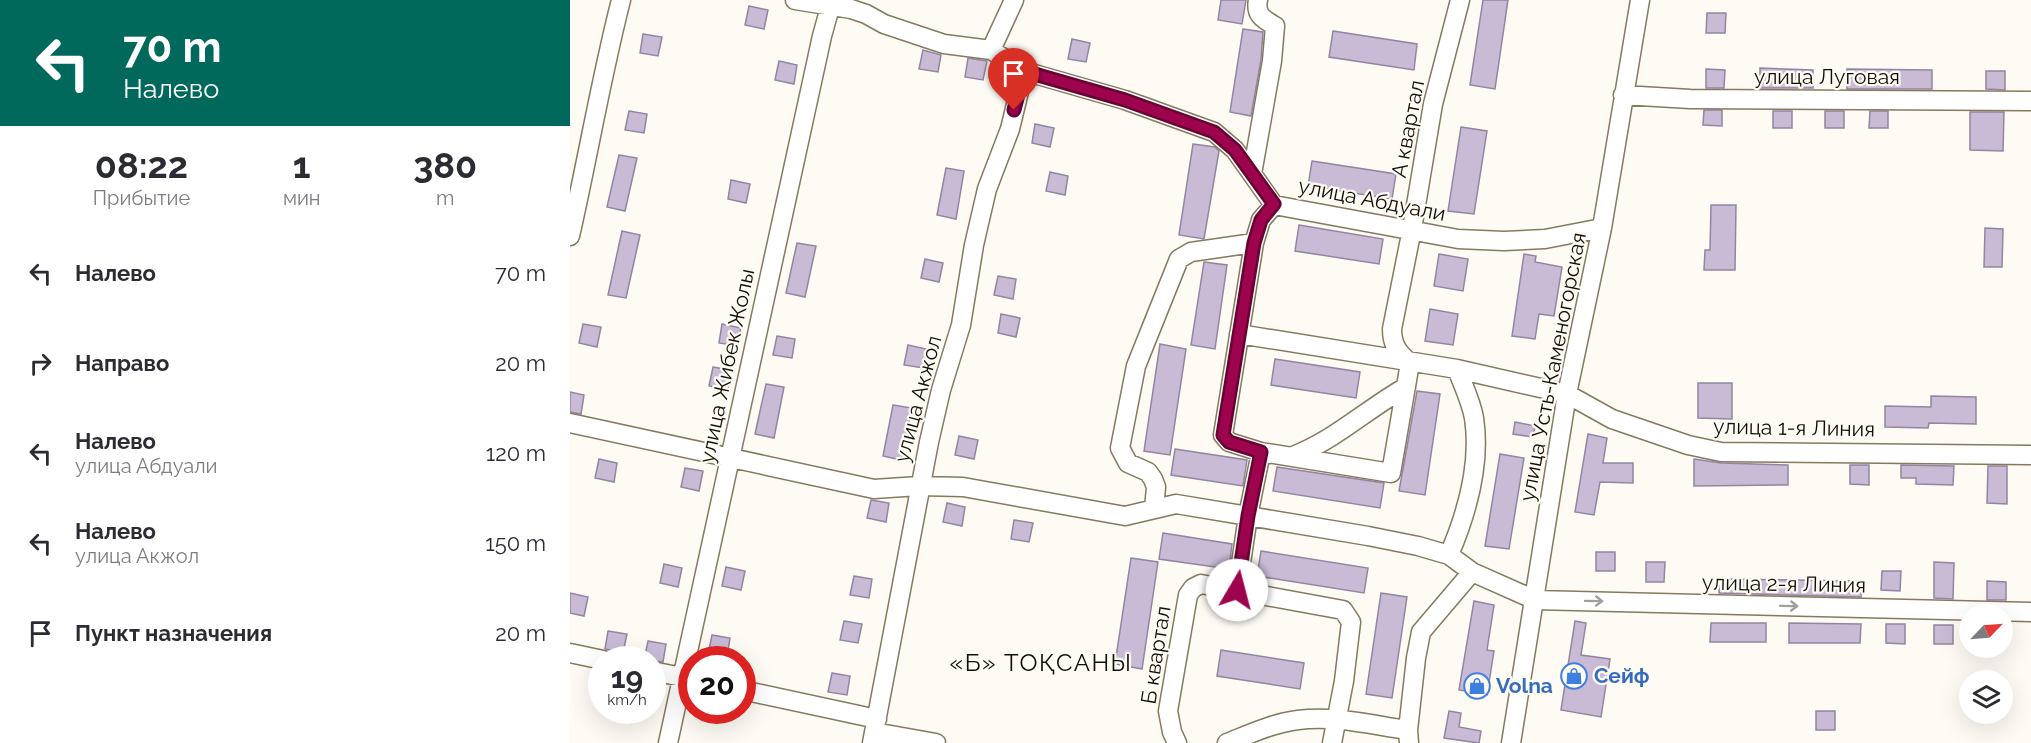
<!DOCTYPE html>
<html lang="ru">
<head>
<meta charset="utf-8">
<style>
  body { margin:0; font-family:Raleway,sans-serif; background:#f7f7f7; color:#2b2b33; height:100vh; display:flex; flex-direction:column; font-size:22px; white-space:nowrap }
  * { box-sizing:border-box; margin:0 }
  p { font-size:20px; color:#7c7c81 }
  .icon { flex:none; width:33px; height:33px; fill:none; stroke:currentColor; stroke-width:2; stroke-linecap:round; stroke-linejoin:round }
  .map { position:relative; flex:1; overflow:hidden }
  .panel { display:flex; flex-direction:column; background:#fff; width:570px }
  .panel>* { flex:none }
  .banner { background:#00695c; color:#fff; overflow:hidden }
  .needle { width:39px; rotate:65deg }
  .tools { position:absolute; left:1389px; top:604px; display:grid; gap:12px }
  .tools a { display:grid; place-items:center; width:54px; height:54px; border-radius:50%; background:#fff; box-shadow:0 6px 24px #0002; font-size:30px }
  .speed { position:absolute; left:18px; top:646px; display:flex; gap:12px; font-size:30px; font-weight:700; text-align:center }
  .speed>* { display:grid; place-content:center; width:78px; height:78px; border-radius:50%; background:#fff; box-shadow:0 6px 24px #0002; line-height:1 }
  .speed small { font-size:15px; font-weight:400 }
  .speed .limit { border:9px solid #d22; background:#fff; color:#111 }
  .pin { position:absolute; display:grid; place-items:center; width:51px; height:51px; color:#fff; margin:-62px -26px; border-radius:50% 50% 50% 0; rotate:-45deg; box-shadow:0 0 6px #0007 }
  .pin .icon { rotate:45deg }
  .me { position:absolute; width:66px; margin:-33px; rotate:8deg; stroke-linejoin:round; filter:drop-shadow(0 0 4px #0008) }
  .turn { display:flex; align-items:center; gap:21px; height:126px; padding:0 24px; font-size:27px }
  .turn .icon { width:78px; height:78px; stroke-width:2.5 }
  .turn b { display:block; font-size:42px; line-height:51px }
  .eta { display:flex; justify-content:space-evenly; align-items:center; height:102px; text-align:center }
  .eta b { font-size:36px; font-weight:700; line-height:42px }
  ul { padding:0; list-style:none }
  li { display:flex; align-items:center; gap:18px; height:90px; padding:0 24px }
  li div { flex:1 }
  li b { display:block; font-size:22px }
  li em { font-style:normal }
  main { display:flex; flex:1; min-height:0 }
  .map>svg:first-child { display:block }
  .building { fill:#c9bbd6; stroke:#93859f; stroke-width:1.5 }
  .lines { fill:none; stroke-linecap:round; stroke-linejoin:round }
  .minor-casing { stroke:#86795e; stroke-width:21 }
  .minor { stroke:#fff; stroke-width:18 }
  .oneway { stroke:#a19f9b }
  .route-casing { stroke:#660332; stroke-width:15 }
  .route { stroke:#9d044d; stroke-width:10 }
  .labels { text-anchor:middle; stroke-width:4.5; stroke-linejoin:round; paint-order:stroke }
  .street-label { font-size:21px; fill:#130e05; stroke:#fefbf5 }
  .shop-label { font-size:21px; font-weight:bold; fill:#366cbe; stroke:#fefbf5; text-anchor:start }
  .quarter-label { font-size:24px; letter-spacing:1.5px; fill:#130e05; stroke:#fefbf5 }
</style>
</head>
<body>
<main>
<section class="panel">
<div class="banner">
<div class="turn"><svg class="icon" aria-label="left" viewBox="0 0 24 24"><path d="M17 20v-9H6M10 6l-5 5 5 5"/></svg><div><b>70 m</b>Налево</div></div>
</div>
<div class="eta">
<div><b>08:22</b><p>Прибытие</p></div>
<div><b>1</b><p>мин</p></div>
<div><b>380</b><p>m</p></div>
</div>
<ul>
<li><svg class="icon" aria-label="left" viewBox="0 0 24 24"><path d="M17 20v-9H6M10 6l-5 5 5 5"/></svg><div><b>Налево</b></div><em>70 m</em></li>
<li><svg class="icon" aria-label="right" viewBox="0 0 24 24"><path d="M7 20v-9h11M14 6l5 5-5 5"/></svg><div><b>Направо</b></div><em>20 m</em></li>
<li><svg class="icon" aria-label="left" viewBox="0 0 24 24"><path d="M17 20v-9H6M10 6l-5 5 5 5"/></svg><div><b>Налево</b><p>улица Абдуали</p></div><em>120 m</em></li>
<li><svg class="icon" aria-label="left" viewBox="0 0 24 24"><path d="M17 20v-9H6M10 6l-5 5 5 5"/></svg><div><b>Налево</b><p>улица Акжол</p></div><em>150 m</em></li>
<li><svg class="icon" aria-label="arrive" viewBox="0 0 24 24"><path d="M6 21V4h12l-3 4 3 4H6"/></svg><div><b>Пункт назначения</b></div><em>20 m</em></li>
</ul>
</section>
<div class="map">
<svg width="1461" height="743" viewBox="0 0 1461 743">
  <rect width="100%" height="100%" fill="#fefbf5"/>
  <path class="building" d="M651,0H676L672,24L648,20Z
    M913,0H938L925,89L900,85Z
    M179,6L198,10L194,29L175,25Z
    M1137,13H1156L1155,33H1136Z
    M673,29L693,32L691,60L681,116L660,112Z
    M763,31L847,44L844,70L759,57Z
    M73,34L92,37L88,56L70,53Z
    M502,39L520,43L516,62L498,59Z
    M353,50L371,55L368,72L349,69Z
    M398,58L417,61L413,80L395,77Z
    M209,61L227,65L224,84L205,80Z
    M1190,68L1243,70V88H1190Z
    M1136,69L1155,70L1154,88H1136Z
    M1277,69L1362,70V89H1277Z
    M1416,71H1435V90L1416,89Z
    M1134,110H1152V126L1133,125Z
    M59,111L77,114L74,133L55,130Z
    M1203,111H1222V128H1203Z
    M1255,111H1274V128H1255Z
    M1300,111H1318V128H1299Z
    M1400,112H1434L1433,151L1400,150Z
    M465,124L484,128L480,147L462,143Z
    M891,127L917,131L904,214L878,211Z
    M623,144L645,147L649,151L634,239L609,235Z
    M49,155L67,158L55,211L37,207Z
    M742,161L826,174L822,199L738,186Z
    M376,168L394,171L386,219L367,215Z
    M480,172L498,176L495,195L476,191Z
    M161,180L180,184L176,203L158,199Z
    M1141,205H1166L1165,270H1134L1135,250H1140Z
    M729,225L813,239L809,264L725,251Z
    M1415,228L1433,229L1432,267H1414Z
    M52,231L70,235L56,298L38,295Z
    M227,243L246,246L235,297L216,293Z
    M869,254L898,259L893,291L864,286Z
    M954,254L966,256L965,262L992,267L984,316L969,314L965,339L942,336Z
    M355,259L373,263L369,282L351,278Z
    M634,262L657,265L645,349L621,345Z
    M428,276L446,279L443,299L424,295Z
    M860,309L888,314L883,345L855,341Z
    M431,314L450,318L446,337L428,333Z
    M13,324L31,327L27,347L9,343Z
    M152,324L171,328L167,346L149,343Z
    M207,336L225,339L222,358L203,355Z
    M590,344L616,349L600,455L574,451Z
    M338,345L356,349L353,368L334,365Z
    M705,359L790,372L786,398L701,385Z
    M143,367L161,370L158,389L139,386Z
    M1128,383H1162V419L1128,418Z
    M196,384L214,387L204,438L185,434Z
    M847,391L870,394L855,495L829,491Z
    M0,392L14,395L11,414L0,412Z
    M1361,396L1406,397V424L1359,423L1358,428L1315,427V406L1361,407Z
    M323,405L342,408L331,460L313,456Z
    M945,422L965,426L963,437L943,434Z
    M1018,434L1037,438L1033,463H1063V483L1030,482L1024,515L1005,512Z
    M389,436L408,440L404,459L385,455Z
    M605,449L677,460L673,486L601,475Z
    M930,454L954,458L939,549L915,546Z
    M29,459L47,463L44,482L25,478Z
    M1124,459L1151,463L1218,465V485L1124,486Z
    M1280,465H1299V485L1280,484Z
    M1331,465L1384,466L1383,485L1346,484V478H1331Z
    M1418,466H1437V504L1417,503Z
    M707,467L814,483L810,508L703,491Z
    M115,468L133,471L129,491L111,487Z
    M301,500L319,503L316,522L297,518Z
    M377,503L395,507L392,526L373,522Z
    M444,520L463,523L459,542L441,539Z
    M593,533L662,544L659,569L589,559Z
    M691,551L798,568L794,593L687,576Z
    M1026,552H1045V571H1026Z
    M561,558L588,562L572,669L545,664Z
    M1076,562H1095L1094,582H1076Z
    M1364,562L1384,563L1383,599L1364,598Z
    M94,564L112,568L108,587L90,583Z
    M156,567L175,571L171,590L152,586Z
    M1312,571H1331L1330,591L1311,590Z
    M284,576L302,579L299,598L280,595Z
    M1149,579L1292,581L1291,597L1149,593Z
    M1417,581L1436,582V600H1417Z
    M0,593L18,597L14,616L0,613Z
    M811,593L837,597L822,698L796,694Z
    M904,601L924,605L917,650L924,651L917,695L889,690Z
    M274,621L292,624L288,643L270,640Z
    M1005,621L1016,623L1011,655L1040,659L1031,717L991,710Z
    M1141,623H1196V642H1140Z
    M1219,623L1291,624L1290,643H1219Z
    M1316,624H1335V644L1316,643Z
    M1364,625H1383V644H1364Z
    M38,631L57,634L53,653L35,649Z
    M142,635L160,638L157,657L138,654Z
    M78,641L96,644L93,662L74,660Z
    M651,650L734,663L730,689L647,676Z
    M262,673L280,676L277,695L258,692Z
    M879,711L891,713L889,727L911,731L909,743L874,738Z
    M1246,711H1265V730H1246Z"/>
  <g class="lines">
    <g class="minor-casing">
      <path id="minor" d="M225,0L281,9L296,14L314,24L374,44L421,50L454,71L555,100L644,132L665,150L704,205L888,239L934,241L975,239L1032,228
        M421,50L444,0
        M1053,95L1120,99L1461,101
        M682,174L702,61L705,26C693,19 685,15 688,0
        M704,205L691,220L684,243L653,435L659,442L691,452L821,473L840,363C828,353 822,345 822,329L842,229L863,104L890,0
        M0,236C18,157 31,78 51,0
        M669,334L887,369L997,394L1042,419L1118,445L1151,452L1461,455
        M0,423L304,489L349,486L393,487L555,516L606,504L798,536L848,546L879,555L902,572L965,600L1461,612
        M723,456C765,440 797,409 836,387
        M584,509L586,487L583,479L578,472L558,463L550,448L566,366L609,259L621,252L684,243
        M879,555C897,513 911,464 904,418C901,401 893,385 887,369
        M667,590L678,516L691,452
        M0,653L33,660
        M82,671L122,679
        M172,690L307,719
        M304,732L366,743
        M98,743L252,36L262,0
        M302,743L359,442L371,390L391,325L404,245L417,189L440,129L454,71
        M607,743L602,732L598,711L618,595L623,588L631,584L773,610L781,622L774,681L762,743
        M657,743C680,734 703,723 728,720C764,715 802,725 838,730
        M839,743L838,730L846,658L851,632L902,572
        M941,743L997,394L1032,228L1070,0"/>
    </g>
    <use href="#minor" class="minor"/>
  </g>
  <defs><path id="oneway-shaft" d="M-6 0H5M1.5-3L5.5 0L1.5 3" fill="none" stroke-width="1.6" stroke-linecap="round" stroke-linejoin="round" transform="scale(1.5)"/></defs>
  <g class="oneway">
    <use href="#oneway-shaft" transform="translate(1024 601) rotate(1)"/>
    <use href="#oneway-shaft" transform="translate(1219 606) rotate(1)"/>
  </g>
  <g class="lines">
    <g class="route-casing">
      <path id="route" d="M444,110L454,71L555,100L644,132L665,150L704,204L691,220L684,243L653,435L659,442L691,452L678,516L667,590"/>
    </g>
    <use href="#route" class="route"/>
  </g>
  <defs>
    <g id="shop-ring" transform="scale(1.35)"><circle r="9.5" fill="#fefbf5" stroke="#3f7fe0" stroke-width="1.5"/><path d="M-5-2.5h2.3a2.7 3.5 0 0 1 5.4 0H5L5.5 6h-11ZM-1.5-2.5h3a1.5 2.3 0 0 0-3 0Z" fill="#3f7fe0"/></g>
  </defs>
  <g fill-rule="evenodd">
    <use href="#shop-ring" x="1004" y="676"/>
    <use href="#shop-ring" x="907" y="686"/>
  </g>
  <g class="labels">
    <g class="street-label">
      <text x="1257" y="84">улица Луговая</text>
      <text transform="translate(838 129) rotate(-79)" y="7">А квартал</text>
      <text transform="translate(802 200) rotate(11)" y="7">улица Абдуали</text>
      <text transform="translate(157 366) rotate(-78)" y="7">улица Жибек Жолы</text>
      <text transform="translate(983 367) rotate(-79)" y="7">улица Усть-Каменогорская</text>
      <text transform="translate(348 399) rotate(-75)" y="7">улица Акжол</text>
      <text transform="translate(1224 428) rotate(1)" y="7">улица 1-я Линия</text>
      <text transform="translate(1214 584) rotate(1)" y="7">улица 2-я Линия</text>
      <text transform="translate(586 655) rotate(-81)" y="7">Б квартал</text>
    </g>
    <g class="shop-label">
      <text x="1024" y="683">Сейф</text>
      <text x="926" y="693">Volna</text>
    </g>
    <g class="quarter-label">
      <text x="471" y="671">«Б» ТОҚСАНЫ</text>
    </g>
  </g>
</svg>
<div class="tools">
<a><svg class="needle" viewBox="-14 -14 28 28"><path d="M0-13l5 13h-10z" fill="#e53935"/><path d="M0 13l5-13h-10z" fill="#7c7c81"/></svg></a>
<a><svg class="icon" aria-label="layers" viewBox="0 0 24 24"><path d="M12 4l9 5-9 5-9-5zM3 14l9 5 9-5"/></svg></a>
</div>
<div class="speed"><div>19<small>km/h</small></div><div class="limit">20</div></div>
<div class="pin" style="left:444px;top:110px;background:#d93025"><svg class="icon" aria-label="arrive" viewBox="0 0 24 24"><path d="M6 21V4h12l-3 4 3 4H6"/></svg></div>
<svg class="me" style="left:667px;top:590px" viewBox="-20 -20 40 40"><circle r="19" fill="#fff"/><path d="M0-13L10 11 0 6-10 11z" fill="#9d044d"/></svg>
</div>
</main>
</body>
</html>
